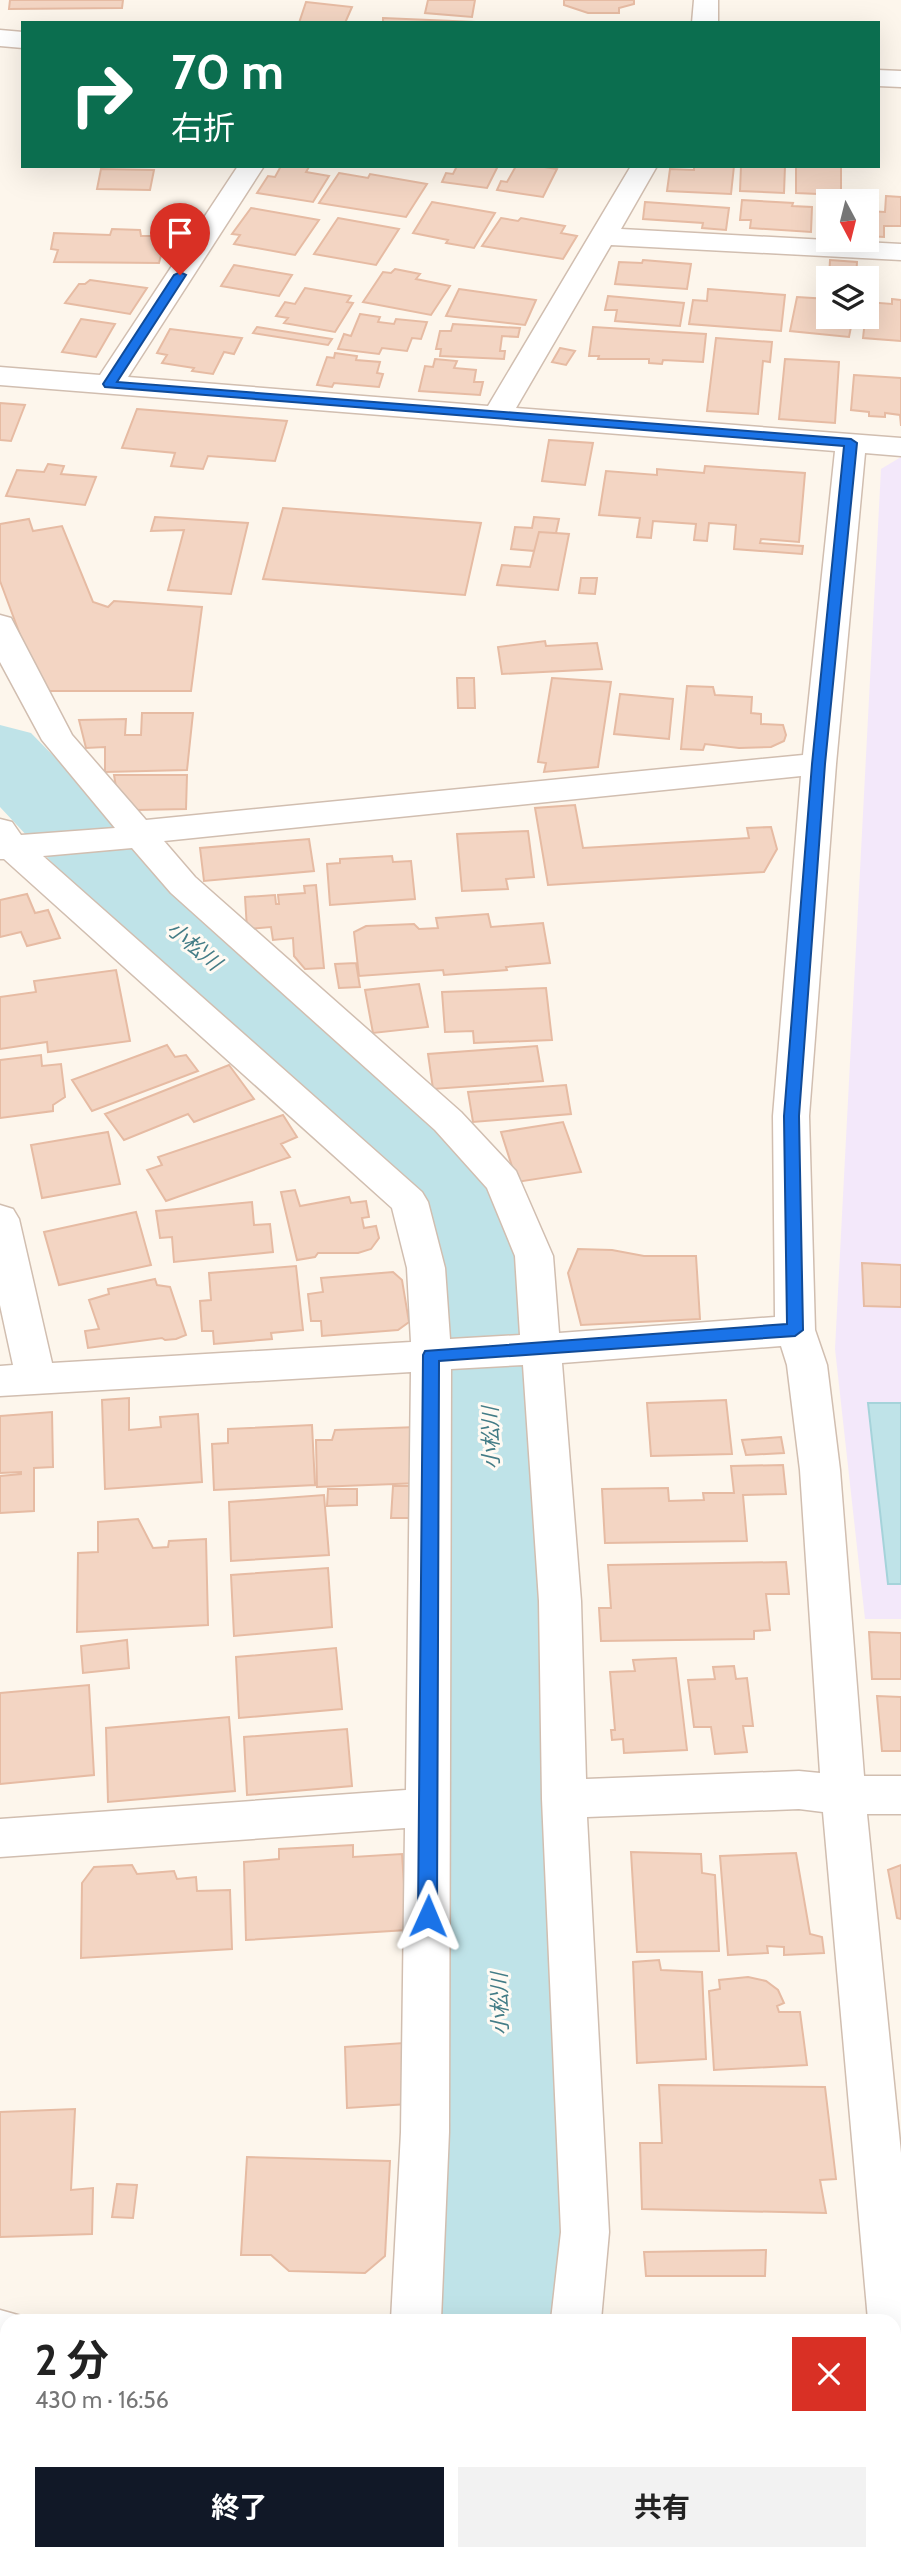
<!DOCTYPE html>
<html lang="ja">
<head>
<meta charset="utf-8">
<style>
  body { margin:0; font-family:Cabin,"Noto Sans JP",sans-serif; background:#f2f2f2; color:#222; height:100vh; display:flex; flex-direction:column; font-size:26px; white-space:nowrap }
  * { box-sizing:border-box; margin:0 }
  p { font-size:23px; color:#767676 }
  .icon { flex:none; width:38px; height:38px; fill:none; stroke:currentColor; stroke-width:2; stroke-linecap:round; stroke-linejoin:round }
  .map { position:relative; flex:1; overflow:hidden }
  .details { position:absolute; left:0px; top:2314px; width:901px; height:247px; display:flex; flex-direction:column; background:#fff; border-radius:21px 21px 0 0; box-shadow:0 7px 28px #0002 }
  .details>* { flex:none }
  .banner { position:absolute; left:21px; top:21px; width:859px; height:147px; border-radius:0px; box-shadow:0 7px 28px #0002; background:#0b6e4f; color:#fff; overflow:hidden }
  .needle { width:46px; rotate:173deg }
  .controls { position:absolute; left:816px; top:189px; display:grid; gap:14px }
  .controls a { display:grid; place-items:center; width:63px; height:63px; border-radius:0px; background:#fff; box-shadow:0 7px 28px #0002; font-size:35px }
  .pin { position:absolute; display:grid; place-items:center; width:60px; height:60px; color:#fff; margin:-72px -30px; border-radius:50% 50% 50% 0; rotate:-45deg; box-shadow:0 0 7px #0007 }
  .pin .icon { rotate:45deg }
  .me { position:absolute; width:77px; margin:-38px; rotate:1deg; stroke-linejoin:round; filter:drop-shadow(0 0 5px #0008) }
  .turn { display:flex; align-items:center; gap:24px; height:147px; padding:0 35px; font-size:32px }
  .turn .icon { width:91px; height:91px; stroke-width:2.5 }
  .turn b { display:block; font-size:49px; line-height:60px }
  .round { display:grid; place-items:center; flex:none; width:74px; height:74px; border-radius:0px; background:#f2f2f2 }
  .head { display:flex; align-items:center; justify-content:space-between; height:119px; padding:0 35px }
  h1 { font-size:42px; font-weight:700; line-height:52px }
  .action { display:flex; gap:14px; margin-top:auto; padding:14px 35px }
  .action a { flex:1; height:80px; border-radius:0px; background:#111827; color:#fff; font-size:28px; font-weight:700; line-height:80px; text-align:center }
  .action a+a { background:#f2f2f2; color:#222 }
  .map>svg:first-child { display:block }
  .education { fill:#f3e8fa }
  .water { fill:#bfe3e8; stroke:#a5d3da; stroke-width:2 }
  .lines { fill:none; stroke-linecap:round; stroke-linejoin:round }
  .river { fill:#bfe3e8; fill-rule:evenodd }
  .building { fill:#f3d5c3; stroke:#e6bba3; stroke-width:2 }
  .minor-casing { stroke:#d1beb0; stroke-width:3 }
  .minor { fill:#fff; fill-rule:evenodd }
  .route { fill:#1a73e8; stroke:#114b97; stroke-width:2 }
  .labels { text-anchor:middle; stroke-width:6; stroke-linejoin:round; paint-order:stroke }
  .water-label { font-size:21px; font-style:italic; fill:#437c86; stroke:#fffaf3 }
</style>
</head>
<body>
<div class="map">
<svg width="901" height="2560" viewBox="0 0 901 2560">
  <rect width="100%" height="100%" fill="#fdf6ec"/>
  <path class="education" d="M901,457V1619H865L835,1349L881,469Z"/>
  <path class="water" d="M868,1403H901V1584H888Z"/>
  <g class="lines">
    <path class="river" d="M0,725L31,733L182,887L267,956L416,1090L477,1155L523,1229L541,1297L565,2097L566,2320H434L439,2097L437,1297L422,1234L405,1207L346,1140L201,1002L116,931L0,807Z
      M418,2553H558V2560H418Z"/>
  </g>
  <path class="building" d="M10,0H123L122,8L9,9Z
    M428,0H475L472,17L425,13Z
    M564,0H634V4L619,8V13H588L564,5Z
    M306,2L352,7L345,23H299Z
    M383,18L476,22L383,23Z
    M281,166L309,167L306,172L329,176L313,202L257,193L268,176L275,177Z
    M457,166H498L487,188L442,182L446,173L453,174Z
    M516,166H538L557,169L543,197L497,190L501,181L507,182Z
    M694,166H734L731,194L667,191L670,169L694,170Z
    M741,166H785L784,193L740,191Z
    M796,166H841V195L796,193Z
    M101,169L154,170L150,190L97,189Z
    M339,173L368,178L370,174L427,184L406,217L319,203Z
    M886,196L901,197V226H884V237L866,236V211L885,212Z
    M742,200L793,203L792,206L812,207L811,232L750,228L751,220H740Z
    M432,202L495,213L474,248L446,243L448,240L413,233Z
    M645,202L729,208L726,230L702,228L703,223L643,219Z
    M251,208L319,220L295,255L234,244L240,235L232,234Z
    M338,218L399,229L376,265L314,254Z
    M501,218L518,221L521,218L565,226L561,233L577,236L563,259L482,246Z
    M112,229L140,230L141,236H166L159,263L54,262L58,250L51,249L54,233L110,235Z
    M643,260L691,264L687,289L615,284L619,262L642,263Z
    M830,260L857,262L856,278H829Z
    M234,265L292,275L279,296L221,286Z
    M395,269L420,274L416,279L450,286L431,315L363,302L383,272L391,273Z
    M90,280L147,288L130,314L65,303L79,284H85Z
    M305,288L351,296L347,302L353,303L335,332L284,323L288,318L276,316L285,302L295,304Z
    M459,289L536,300L525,325L446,316Z
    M708,289L785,295L781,331L689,324L693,300L707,301Z
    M608,296L684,303L680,326L615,321L617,310H605Z
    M797,297L828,299V317H853L849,337L790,331Z
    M892,299L901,300V341L863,338L867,302L892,304Z
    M360,314L380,317L378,322L394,324L396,319L427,322L421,339L412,338L407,351L382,348L379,354L338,349L344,334L351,336Z
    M81,319L115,324L96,357L62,352Z
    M453,324L520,328L518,337L502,336L500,351H505L504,359L440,356L441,349H436L440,331H451Z
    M257,327L332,339L328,345L253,333Z
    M593,327L706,334L703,362L663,360L662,364L649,363V359H598L599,356H589Z
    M170,329L242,338L234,354L224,352L213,374L192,371L194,368L162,363L167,355L157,353Z
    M716,338L772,342L770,362L763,361L758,414L707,411Z
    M560,348L575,351L566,365L552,362Z
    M335,353L357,356L356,360L380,362L377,373L383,374L379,387L334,383L332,387L317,385L327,357L334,358Z
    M435,359L457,361L454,368L476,370L474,382H483L480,395L419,391L425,366L433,367Z
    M785,359L839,362L835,423L779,419Z
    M854,375L901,378V426L900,415L885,413V417L869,416V412L851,410Z
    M0,403L25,405L11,441L0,440Z
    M137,409L287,421L275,461L208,456L203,469L171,466L175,453L122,448Z
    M549,440L593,443L585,485L542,481Z
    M48,464L64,466L61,474L96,477L85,505L6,496L17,470L44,472Z
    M705,466L805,473L799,542L761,539L760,543L803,546L802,554L734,549L736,525L709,523L707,541L694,540L696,524L653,521L651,538L637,537L640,518L599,515L606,471L657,475V469L704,473Z
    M283,508L481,523L465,595L263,579Z
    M155,517L248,523L231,594L168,590L184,530L151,531Z
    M534,517L559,519L556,533L569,534L558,590L497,585L502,565L530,567L534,551L511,549L515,527L532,528Z
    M29,519L33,531L62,526L93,602L108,607L114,601L202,607L191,691H41L0,581V524Z
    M539,532L569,534L558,590L497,585L502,565L530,567Z
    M581,578H597L595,594L579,593Z
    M545,641L546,646L597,643L602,669L502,674L498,647Z
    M457,678H474L475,708H458Z
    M552,678L611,682L598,767L544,772L546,763L538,762Z
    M687,686L713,687L715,695L752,697L751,713L761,714V724L783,725L786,735L784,741L771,747L739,748L705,744L703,750L681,749Z
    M620,694L673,699L669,739L614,734Z
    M142,713H193L187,770L105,772V747L86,748L79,720L126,719L125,735H141Z
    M114,775H187L186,809L136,810L116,787Z
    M575,805L583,848L749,838L747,828L771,827L777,849L764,872L548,885L535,808Z
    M528,831L534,877L506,879L508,889L462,891L457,834Z
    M309,839L314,871L204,881L200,848Z
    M392,856L393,862L411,861L415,899L330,905L327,864L340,863V859Z
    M316,885L324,968L305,969L294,956L293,938L273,940L271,927L247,929L245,897L275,895L276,904H279L278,895L305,893L304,886Z
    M27,894L35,913L48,910L60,938L27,946L21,932L0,937V900Z
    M488,914L491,927L543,923L550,963L506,967L507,970L444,975L443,970L359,976L354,932L366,926L414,924L419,929L438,928L436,918Z
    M356,963L360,987L339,988L335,964Z
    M116,970L130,1041L48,1052L47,1042L0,1049V997L36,992L34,981Z
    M419,984L428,1027L373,1033L365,990Z
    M546,988L552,1040L474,1043L473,1031L445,1032L442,992Z
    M167,1045L175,1057L186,1055L198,1071L92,1111L72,1080Z
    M537,1046L543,1081L433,1089L428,1054Z
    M41,1055L42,1066L61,1064L65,1097L53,1105V1111L0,1118V1060Z
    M229,1065L254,1099L194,1122L188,1114L124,1140L105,1114Z
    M566,1085L571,1114L473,1122L468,1092Z
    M283,1115L297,1137L281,1144L290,1157L166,1201L147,1170L162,1165L158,1157Z
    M563,1122L581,1172L517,1182L501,1132Z
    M108,1132L120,1184L42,1198L31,1145Z
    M295,1190L300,1206L349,1197L351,1203L366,1201L369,1217L362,1218L364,1228L376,1226L379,1238L371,1249L358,1253H318L315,1257L297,1260L281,1192Z
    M252,1202L254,1225L270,1224L273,1252L174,1262L172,1237L160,1238L156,1211Z
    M136,1212L151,1265L59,1285L44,1232Z
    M578,1249L612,1250L644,1256H696L700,1319L581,1325L568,1273Z
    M862,1263L901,1265V1307L864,1306Z
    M296,1266L303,1330L271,1333L272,1339L214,1344L213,1331H202L200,1301L211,1300L209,1273Z
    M393,1272L402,1280L409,1322L398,1330L322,1336L321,1321H311L308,1294L323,1292L321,1278Z
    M155,1279L157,1285L170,1287L186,1335L176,1339L165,1340L162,1338L88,1348L85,1331L99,1329L89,1300L109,1294L108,1289Z
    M129,1398V1430L161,1427L160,1417L198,1414L202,1482L105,1489L102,1400Z
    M726,1400L732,1454L651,1456L647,1403Z
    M52,1412L53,1467L34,1468V1511L0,1513V1476L21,1474V1472L0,1473V1416Z
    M312,1425L315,1485L214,1490L212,1444L228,1443V1429Z
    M417,1427L420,1483L317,1487L316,1440H332L335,1430Z
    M781,1437L784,1453L746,1455L742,1440Z
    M783,1465L786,1494L743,1495L747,1541L605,1543L602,1489L668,1488L669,1501L704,1500L703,1493H734L731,1466Z
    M393,1486H417L416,1518H391Z
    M328,1489H357V1505L327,1506Z
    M324,1495L329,1555L231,1561L229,1502Z
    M138,1519L153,1548L168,1547L169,1541L206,1539L208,1625L77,1632L78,1553L98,1552V1522Z
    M786,1562L789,1594H766L770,1630L754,1631V1639L601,1641L599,1608H611L608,1565Z
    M328,1568L332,1627L234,1636L231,1575Z
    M869,1632L901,1633V1679H872Z
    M127,1640L129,1668L83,1673L81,1646Z
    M336,1648L342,1709L239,1718L236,1657Z
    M676,1658L687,1750L624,1753L623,1739L612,1740L611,1730H615L610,1672L635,1671L633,1660Z
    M734,1666L736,1679L747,1678L753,1726H743L747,1752L715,1754L711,1727H694L688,1680L715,1679L713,1667Z
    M89,1685L94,1775L0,1784V1693Z
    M877,1696L901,1697V1751H882Z
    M229,1717L235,1791L108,1802L106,1728Z
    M347,1729L352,1786L247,1795L244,1737Z
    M353,1845V1857L402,1854L407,1930L246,1940L244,1862L279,1859V1849Z
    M631,1852L701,1854L702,1873L715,1875L719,1951L637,1952Z
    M796,1853L810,1934L822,1937L824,1953L784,1955V1947L767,1946L768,1953L728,1955L720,1856Z
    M132,1865L137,1874L174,1871L177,1879L196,1877L197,1891L230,1890L232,1949L81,1958L82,1883L94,1867Z
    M901,1865V1919L897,1918L888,1870Z
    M659,1960L661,1970L702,1972L706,2059L637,2063L633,1962Z
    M748,1977L766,1981L778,1990L784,2003L777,2006L779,2012H800L807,2065L714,2070L709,1991L720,1989L719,1980Z
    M404,2043L408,2104L347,2108L345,2047Z
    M659,2085L825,2087L836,2179L820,2180L826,2213L642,2209L640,2143H662Z
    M75,2109L71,2190L93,2188L92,2234L0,2237V2112Z
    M247,2157L390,2161L385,2256L365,2273L289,2271L271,2255H241Z
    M117,2184L137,2185L133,2218L112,2217Z
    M766,2250L765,2276H646L644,2252Z
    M197,2553H353L276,2560H197Z
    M721,2553H847L848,2560H721Z"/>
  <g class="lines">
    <g class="minor-casing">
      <path id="minor" d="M694,0H718V23H692Z
        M0,30L23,32V48L0,46Z
        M878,70L901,71V87L878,86Z
        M238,166H264L128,377L488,406L631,166H657L621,229L901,244V260L611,245L516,408L901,438V456L865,453L836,764L809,1116L815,1330L827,1365L840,1470L864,1776H901V1814H867L901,2153V2341L894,2344V2320H868L823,1812L799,1809L587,1817L609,2232L601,2320H551L561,2232L542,1799L539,1601L523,1365L451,1369L449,2132L441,2320H391L401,2132L405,1828L0,1857V1819L406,1790L411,1372L0,1396V1366L13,1365L0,1305V1205L13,1209L19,1219L52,1363L411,1342L407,1268L392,1208L4,859H0V819L12,822L21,835L115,828L42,740L0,662V615L11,618L72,735L146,820L803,755L835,451L0,385V367L100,375ZM801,776L773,1116L775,1317L559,1333L553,1256L516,1171L461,1112L195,877L164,841ZM132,848L171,893L435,1130L487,1188L515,1256L520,1335L450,1339L445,1268L428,1202L422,1192L43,856ZM781,1346L787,1365L800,1470L820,1773L799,1771L586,1779L581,1601L562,1363Z
        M0,2310L25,2317L26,2320H7V2358H0Z
        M392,2553H444V2560H392Z
        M546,2553H598L599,2560H547Z"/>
    </g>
    <use href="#minor" class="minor"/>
  </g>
  <path class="route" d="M180,272L186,275L117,382L851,439L857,443L825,764L799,1116L803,1330L795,1336L439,1361L437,1916L434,1921L428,1924L421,1921L418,1916L423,1355L425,1351L787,1324L784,1116L812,764L844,446L105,387L103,384L174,275Z"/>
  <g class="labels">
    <g class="water-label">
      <text transform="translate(194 946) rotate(40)" y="7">小松川</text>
      <text transform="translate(491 1438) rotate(-91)" y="7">小松川</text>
      <text transform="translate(500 2004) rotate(-91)" y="7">小松川</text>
    </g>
  </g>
</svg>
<div class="controls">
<a><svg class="needle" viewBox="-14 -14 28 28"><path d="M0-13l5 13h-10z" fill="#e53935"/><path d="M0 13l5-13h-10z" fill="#767676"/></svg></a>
<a><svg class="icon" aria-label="layers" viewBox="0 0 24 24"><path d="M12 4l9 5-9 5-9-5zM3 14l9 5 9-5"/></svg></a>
</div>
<div class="pin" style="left:180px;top:275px;background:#d93025"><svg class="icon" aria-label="arrive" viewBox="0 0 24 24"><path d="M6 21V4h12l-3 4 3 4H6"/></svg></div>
<svg class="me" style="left:428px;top:1916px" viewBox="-20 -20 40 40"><path d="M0-17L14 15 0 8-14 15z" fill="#1a73e8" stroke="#fff" stroke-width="4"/></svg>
<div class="banner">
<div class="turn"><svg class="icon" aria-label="right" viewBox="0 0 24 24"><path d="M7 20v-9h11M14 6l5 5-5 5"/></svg><div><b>70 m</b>右折</div></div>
</div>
<section class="details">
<div class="head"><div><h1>2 分</h1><p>430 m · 16:56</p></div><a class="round" style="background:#d93025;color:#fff"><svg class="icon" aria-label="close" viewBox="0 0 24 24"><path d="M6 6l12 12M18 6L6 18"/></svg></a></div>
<div class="action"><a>終了</a><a>共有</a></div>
</section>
</div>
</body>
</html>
